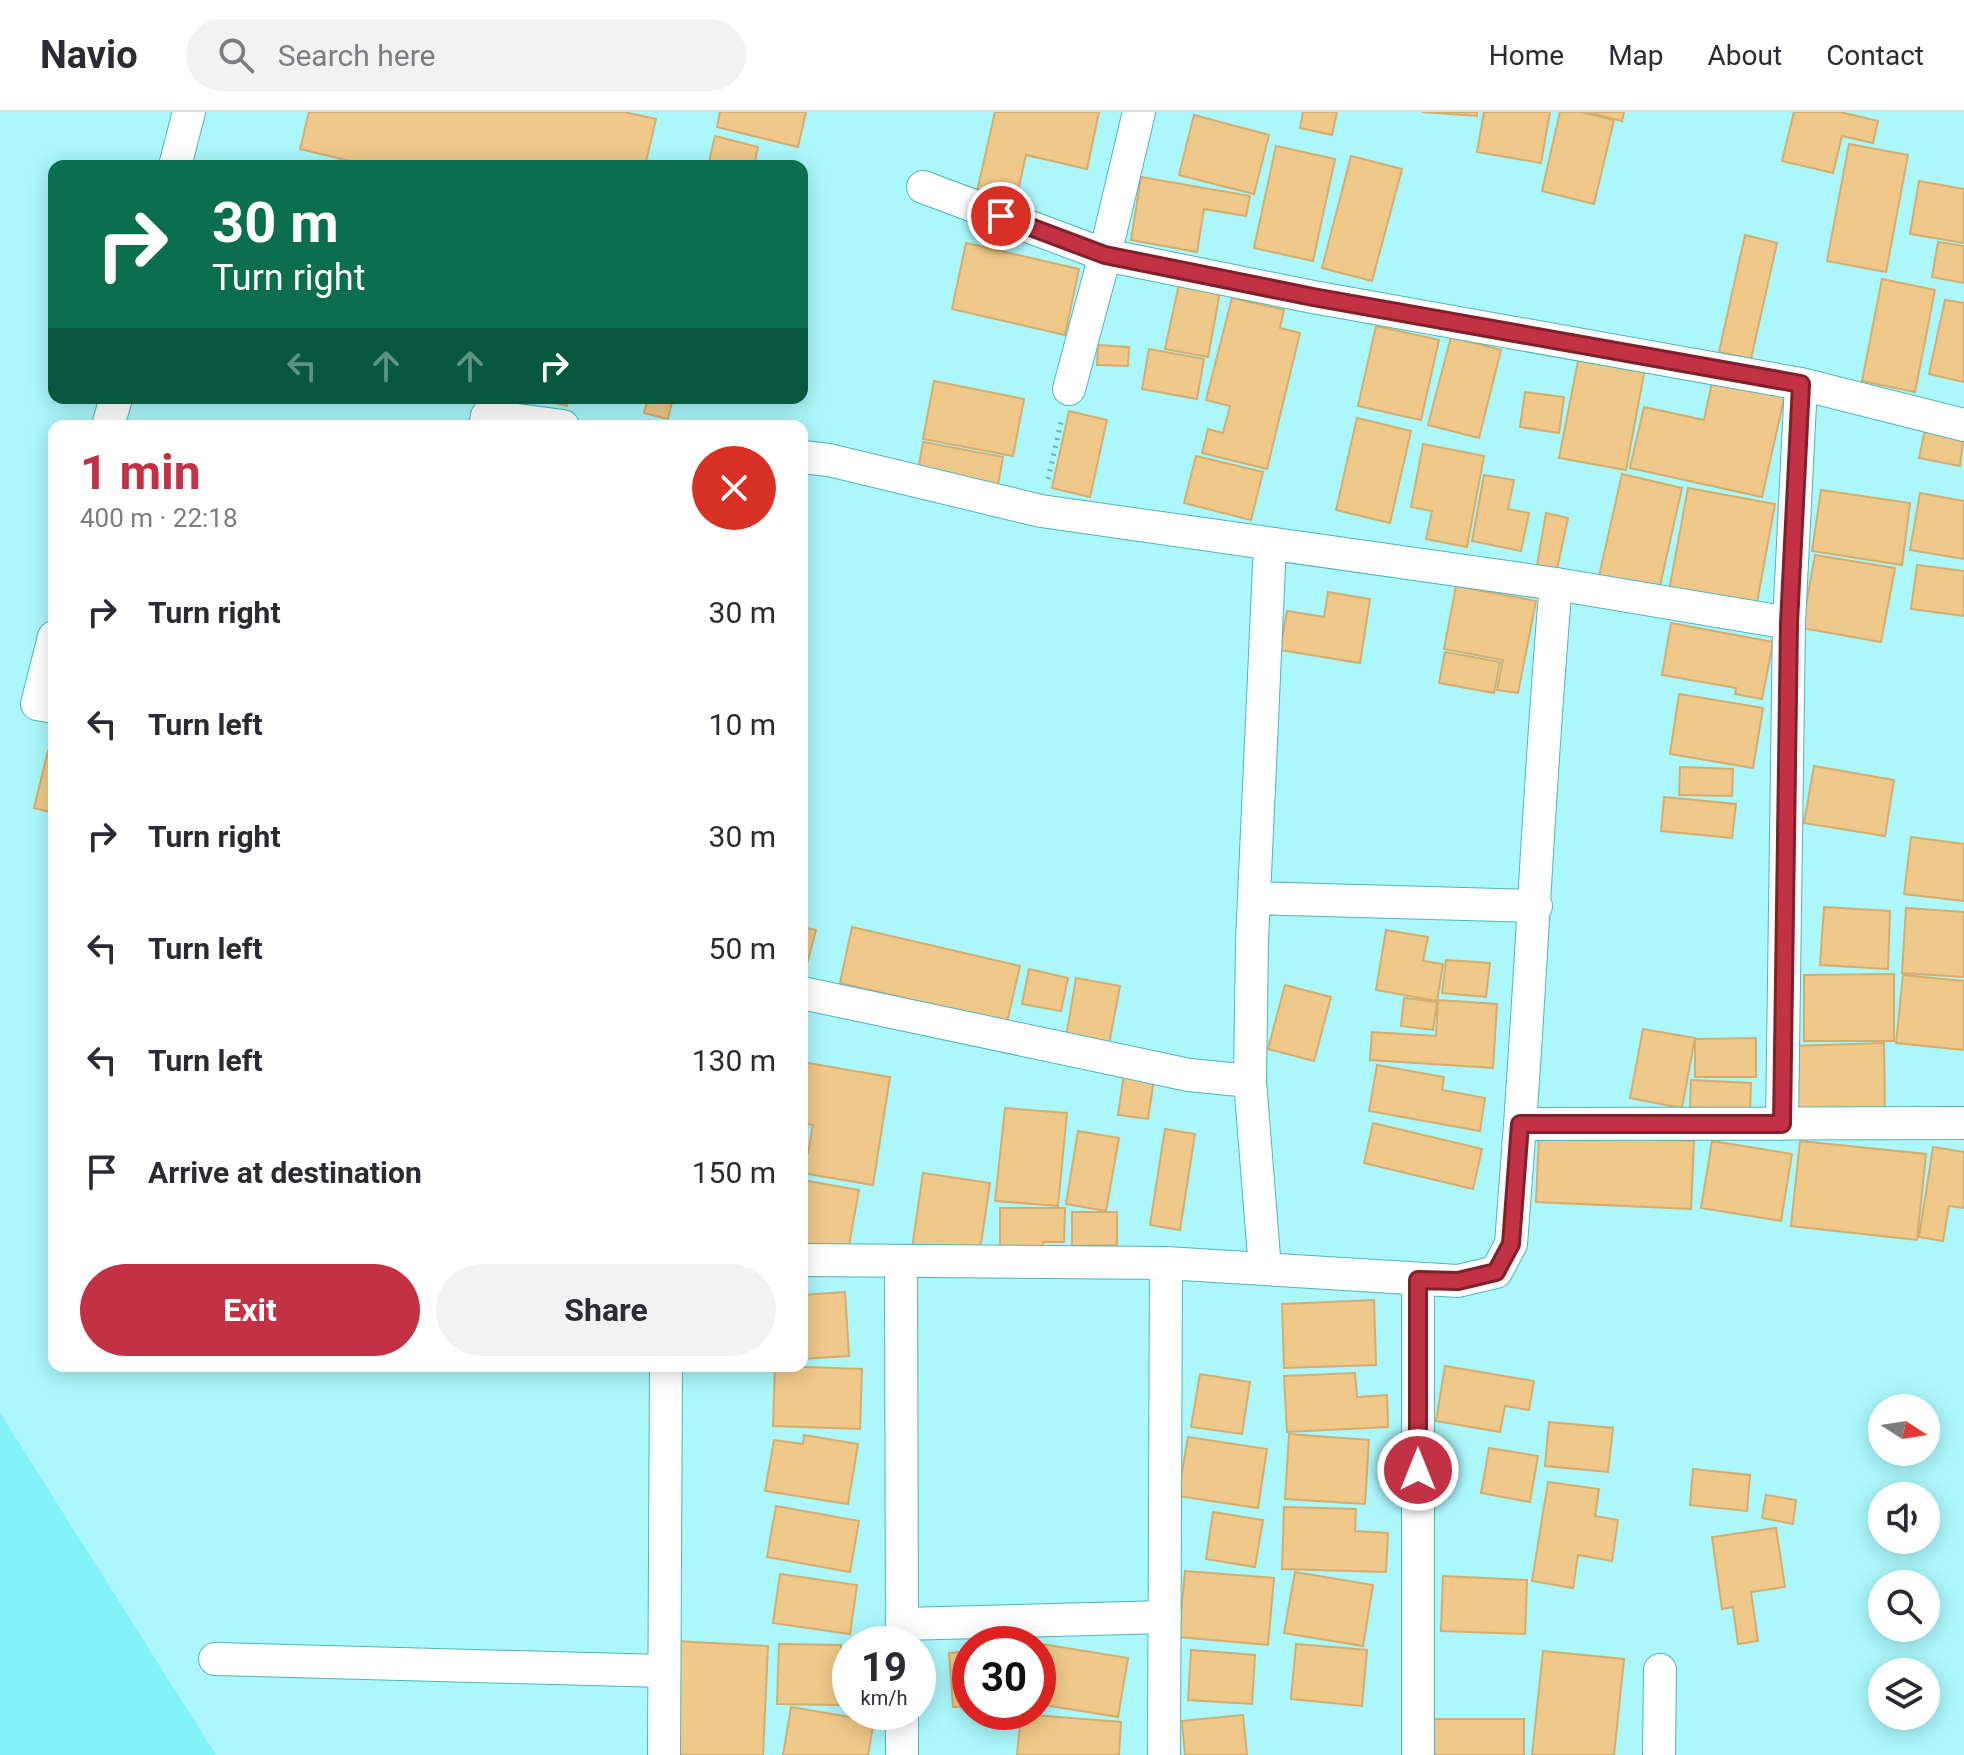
<!DOCTYPE html>
<html lang="en">
<head>
<meta charset="utf-8">
<style>
  body { margin:0; font-family:Roboto,sans-serif; background:#f2f2f3; color:#2b2b33; height:100vh; display:flex; flex-direction:column; font-size:30px; white-space:nowrap }
  * { box-sizing:border-box; margin:0 }
  p { font-size:26px; color:#7c7c81 }
  .icon { flex:none; width:44px; height:44px; fill:none; stroke:currentColor; stroke-width:2; stroke-linecap:round; stroke-linejoin:round }
  .map { position:relative; flex:1; overflow:hidden }
  .side { position:absolute; left:48px; top:308px; width:760px; height:952px; display:flex; flex-direction:column; background:#fff; border-radius:16px; box-shadow:0 4px 20px #0003 }
  .side>* { flex:none }
  .guide { position:absolute; left:48px; top:48px; width:760px; height:244px; border-radius:16px; box-shadow:0 4px 20px #0003; background:#0b6e4f; color:#fff; overflow:hidden }
  .needle { width:52px; rotate:102deg }
  .buttons { position:absolute; left:1868px; top:1282px; display:grid; gap:16px }
  .buttons a { display:grid; place-items:center; width:72px; height:72px; border-radius:50%; background:#fff; box-shadow:0 4px 20px #0003; font-size:40px }
  .speed { position:absolute; left:832px; top:1514px; display:flex; gap:16px; font-size:40px; font-weight:700; text-align:center }
  .speed>* { display:grid; place-content:center; width:104px; height:104px; border-radius:50%; background:#fff; box-shadow:0 4px 20px #0003; line-height:1 }
  .speed small { font-size:20px; font-weight:400 }
  .speed .limit { border:12px solid #d22; background:#fff; color:#111 }
  .pin { position:absolute; display:grid; place-items:center; width:68px; height:68px; color:#fff; margin:-34px; border:4px solid #fff; border-radius:50%; box-shadow:0 2px 8px #0007 }
  .me { position:absolute; width:88px; margin:-44px; rotate:0deg; stroke-linejoin:round; filter:drop-shadow(0 0 6px #0008) }
  .turn { display:flex; align-items:center; gap:28px; height:168px; padding:0 32px; font-size:36px }
  .turn .icon { width:104px; height:104px; stroke-width:2.5 }
  .turn b { display:block; font-size:56px; line-height:68px }
  .lanes { display:flex; align-items:center; height:76px; padding:0 32px; background:#0003; justify-content:center; gap:40px; direction:ltr }
  .lanes .off { opacity:.35 }
  .round { display:grid; place-items:center; flex:none; width:84px; height:84px; border-radius:42px; background:#f2f2f3 }
  .summary { display:flex; align-items:center; justify-content:space-between; height:136px; padding:0 32px }
  h1 { font-size:48px; font-weight:700; line-height:60px; color:#c33244 }
  .primary-button { display:flex; gap:16px; margin-top:auto; padding:16px 32px }
  .primary-button a { flex:1; height:92px; border-radius:48px; background:#c33244; color:#fff; font-size:32px; font-weight:700; line-height:92px; text-align:center }
  .primary-button a+a { background:#f2f2f3; color:#2b2b33 }
  ul { padding:0; list-style:none }
  li { display:flex; align-items:center; gap:24px; height:112px; padding:0 32px }
  li div { flex:1 }
  li b { display:block; font-size:30px }
  li em { font-style:normal }
  header { display:flex; align-items:center; gap:48px; box-sizing:border-box; height:112px; padding:0 40px; background:#fff; border-bottom:2px solid #e1e1e2 }
  header strong { font-size:38px }
  nav { display:flex; gap:44px; margin-inline-start:auto; font-size:28px }
  .search { width:560px; height:72px; background:#f2f2f3; display:flex; align-items:center; gap:20px; box-sizing:border-box; padding:0 28px; border-radius:44px; color:#7c7c81; font-size:30px }
  .map>svg:first-child { display:block }
  .built { fill:#81f3f8 }
  .building { fill:#f0c98a; stroke:#d4ad6c; stroke-width:2 }
  .lines { fill:none; stroke-linecap:round; stroke-linejoin:round }
  .minor-casing { stroke:#4fb5b9; stroke-width:34 }
  .path { stroke:#73b0b3; stroke-width:5; stroke-dasharray:2 6; stroke-linecap:butt }
  .minor { stroke:#fff; stroke-width:32 }
  .route-casing { stroke:#7f202c; stroke-width:20 }
  .route { stroke:#c33244; stroke-width:14 }
</style>
</head>
<body>
<header>
<strong>Navio</strong>
<div class="search"><svg class="icon" aria-label="search" viewBox="0 0 24 24"><circle cx="10" cy="10" r="6"/><path d="M15 15l6 6"/></svg>Search here</div>
<nav><a>Home</a><a>Map</a><a>About</a><a>Contact</a></nav>
</header>
<div class="map">
<svg width="1964" height="1643" viewBox="0 0 1964 1643">
  <rect width="100%" height="100%" fill="#abf7fb"/>
  <path class="built" d="M0,1301L216,1643H0Z"/>
  <path class="building" d="M309,0H624L656,7L645,54H370L300,37Z
    M720,0H806L798,35L717,15Z
    M995,0H1099L1087,57L1026,43L1015,92L976,84Z
    M1303,0H1337L1332,23L1300,16Z
    M1422,0H1477V4Z
    M1484,0H1550L1541,51L1477,40Z
    M1560,0H1581L1614,8L1594,92L1542,79Z
    M1588,0H1624L1622,9Z
    M1794,0H1840L1878,9L1873,31L1842,24L1833,61L1782,49Z
    M1194,3L1269,23L1254,82L1179,63Z
    M715,24L758,35L754,54H708Z
    M1849,32L1908,43L1886,160L1827,149Z
    M1276,34L1335,47L1313,149L1254,136Z
    M1351,44L1402,57L1372,169L1322,156Z
    M1141,65L1250,84L1246,104L1204,97L1197,140L1131,128Z
    M1919,69L1964,77V131L1910,122Z
    M1745,123L1777,131L1751,247L1719,240Z
    M1938,130L1964,134V171L1932,165Z
    M966,131L1079,157L1065,223L952,197Z
    M1882,167L1935,178L1915,280L1862,269Z
    M1179,172L1220,180L1208,245L1165,237Z
    M1232,186L1284,198L1280,216L1300,221L1267,357L1202,341L1208,317L1223,321L1230,294L1206,288Z
    M1945,188L1964,191V270L1929,262Z
    M1376,214L1439,228L1421,308L1358,294Z
    M1451,225L1501,238L1479,326L1428,313Z
    M1098,233L1129,235L1128,254L1097,253Z
    M1149,237L1204,247L1197,287L1142,277Z
    M1580,239L1646,251L1626,358L1559,346Z
    M1713,266L1785,282L1762,385L1630,356L1644,295L1704,308Z
    M934,269L1024,287L1013,344L923,327Z
    M1525,280L1564,285L1559,321L1520,315Z
    M536,286H569L567,294Z
    M648,286H673L668,307L644,301Z
    M1069,299L1107,308L1090,385L1052,376Z
    M1357,306L1411,319L1390,411L1336,398Z
    M1926,313L1964,320L1960,354L1919,346Z
    M923,330L1003,345L997,378L917,364Z
    M1423,332L1484,344L1467,435L1426,427L1432,399L1411,395Z
    M1196,344L1263,360L1251,408L1184,391Z
    M1622,362L1682,376L1659,478L1599,464Z
    M1484,363L1514,368L1508,397L1529,401L1521,439L1472,429Z
    M1688,376L1775,392L1756,496L1669,479Z
    M1821,378L1910,391L1902,453L1812,439Z
    M1920,381L1964,389V447L1910,438Z
    M1546,401L1568,406L1557,457L1537,453Z
    M1815,443L1895,456L1881,530L1802,516Z
    M1917,453L1964,459V504L1911,497Z
    M1456,474L1536,489L1518,581L1497,578L1503,548L1444,537Z
    M1328,480L1370,487L1360,551L1280,538L1287,499L1324,505Z
    M1671,511L1773,530L1762,587L1735,582L1736,576L1662,563Z
    M1445,540L1500,550L1494,581L1439,571Z
    M1679,582L1763,596L1753,656L1670,642Z
    M48,639L54,640V701L34,696Z
    M1814,654L1894,668L1885,724L1804,711Z
    M1680,655L1733,657L1732,684L1679,683Z
    M1664,685L1736,692L1732,726L1661,719Z
    M1911,725L1964,732V789L1904,782Z
    M1824,795L1890,799L1888,857L1820,853Z
    M1906,796L1964,800V865L1902,861Z
    M802,815L816,818L804,863L802,862Z
    M852,815L1020,854L1007,910L840,871Z
    M1386,818L1428,825L1423,849L1443,852L1437,889L1376,878Z
    M1446,848L1490,851L1486,885L1442,881Z
    M1029,857L1068,866L1061,899L1022,892Z
    M1894,862V929H1804V863Z
    M1903,863L1964,869V938L1896,931Z
    M1076,866L1120,874L1109,932L1066,925Z
    M1285,873L1331,885L1314,949L1268,937Z
    M1404,886L1437,890L1433,918L1401,914Z
    M1438,888L1497,892L1493,956L1370,948L1372,920L1436,924Z
    M1643,917L1695,926L1682,996L1630,986Z
    M1756,926V965H1695V927Z
    M1884,931L1885,1002L1794,1005L1792,934Z
    M802,950L890,965L873,1073L802,1061V1040L808,1041L813,1013L802,1011Z
    M1377,953L1444,965L1442,978L1485,986L1480,1019L1369,999Z
    M1124,962L1154,967L1148,1007L1118,1003Z
    M1691,968L1751,971L1750,999L1690,995Z
    M1005,996L1067,1001L1058,1094L995,1089Z
    M1373,1011L1482,1037L1473,1077L1364,1051Z
    M1165,1017L1195,1022L1180,1118L1150,1113Z
    M1078,1019L1119,1026L1106,1099L1066,1092Z
    M1539,1022L1694,1029L1691,1097L1536,1090Z
    M1712,1029L1792,1042L1781,1109L1701,1096Z
    M1800,1029L1926,1042L1917,1128L1791,1114Z
    M1933,1035L1964,1040V1096L1949,1094L1943,1129L1919,1125Z
    M923,1061L990,1071L979,1145L912,1136Z
    M802,1068L859,1078L848,1139L802,1132Z
    M1000,1096H1065L1064,1130H1043V1142L1000,1141Z
    M1072,1100H1117V1133L1072,1134Z
    M845,1180L849,1244L802,1247V1183Z
    M1374,1188L1376,1253L1284,1256L1282,1192Z
    M775,1254L862,1257L860,1317L773,1314Z
    M1445,1254L1534,1269L1529,1298L1505,1294L1500,1320L1436,1309Z
    M1355,1261L1357,1285L1387,1283L1388,1315L1287,1320L1284,1264Z
    M1200,1262L1250,1270L1242,1322L1191,1315Z
    M1549,1310L1613,1316L1608,1360L1545,1354Z
    M1289,1322L1369,1328L1365,1392L1285,1387Z
    M804,1323L858,1332L848,1392L765,1379L774,1328L803,1332Z
    M1188,1325L1267,1337L1258,1396L1178,1384Z
    M1489,1336L1538,1344L1530,1390L1481,1381Z
    M1693,1357L1750,1363L1747,1399L1690,1393Z
    M1548,1370L1599,1377L1595,1404L1618,1408L1612,1449L1578,1443L1573,1476L1532,1469Z
    M1766,1383L1796,1388L1793,1412L1762,1406Z
    M776,1394L859,1409L850,1460L767,1445Z
    M1284,1395L1356,1397L1355,1419L1388,1421L1386,1460L1282,1457Z
    M1213,1400L1263,1408L1255,1455L1206,1447Z
    M1776,1416L1785,1475L1751,1480L1758,1529L1738,1532L1733,1495L1722,1497L1712,1425Z
    M1185,1459L1274,1466L1268,1533L1179,1525Z
    M1295,1460L1373,1473L1363,1534L1284,1521Z
    M780,1462L857,1473L850,1522L773,1511Z
    M1443,1464L1527,1468L1525,1522L1441,1519Z
    M674,1529L768,1534L763,1643H670Z
    M1029,1530L1128,1546L1118,1605L1038,1592V1532H1028Z
    M779,1532L841,1533L840,1593L777,1592Z
    M1296,1532L1367,1538L1362,1594L1291,1587Z
    M1191,1538L1255,1543L1252,1592L1188,1588Z
    M970,1539V1594L953,1595L949,1541Z
    M1543,1539L1624,1547L1614,1643H1532Z
    M791,1595L874,1609L868,1643H783Z
    M1021,1602L1121,1610L1119,1643H1017Z
    M1243,1603L1247,1643H1185L1182,1609Z
    M1432,1607H1524V1643H1432Z"/>
  <g class="lines">
    <g class="minor-casing">
      <path id="minor" d="M175,54L189,0
        M923,75L1105,143L1313,185L1801,272L1964,313
        M1069,277L1105,143L1139,0
        M108,314L116,286
        M485,314L487,304L563,314
        M802,345L829,348L1041,399L1556,472L1789,511
        M54,525L37,592L54,595
        M1255,786L1536,794
        M802,881L1189,963L1250,969L1252,829L1270,432
        M1250,969L1265,1157
        M1520,1012C1533,832 1540,652 1556,472
        M1782,1012L1789,511L1801,272
        M802,1148L1166,1151L1458,1169L1496,1160L1511,1132L1520,1012L1964,1011
        M901,1149L902,1532
        M902,1512L1165,1505
        M215,1547L664,1559
        M902,1600V1643
        M664,1643L666,1254
        M1164,1643L1166,1151
        M1418,1643V1168
        M1659,1643L1660,1558"/>
    </g>
    <path class="path" d="M1048,367L1061,310"/>
    <use href="#minor" class="minor"/>
  </g>
  <g class="lines">
    <g class="route-casing">
      <path id="route" d="M1001,104L1105,143L1313,185L1801,272L1789,511L1782,1012H1520L1511,1132L1496,1160L1458,1169L1418,1168V1358"/>
    </g>
    <use href="#route" class="route"/>
  </g>
</svg>
<div class="buttons">
<a><svg class="needle" viewBox="-14 -14 28 28"><path d="M0-13l5 13h-10z" fill="#e53935"/><path d="M0 13l5-13h-10z" fill="#7c7c81"/></svg></a>
<a><svg class="icon" aria-label="sound" viewBox="0 0 24 24"><path d="M4 9h4l5-4v14l-5-4H4zM17 9q2 3 0 6"/></svg></a>
<a><svg class="icon" aria-label="search" viewBox="0 0 24 24"><circle cx="10" cy="10" r="6"/><path d="M15 15l6 6"/></svg></a>
<a><svg class="icon" aria-label="layers" viewBox="0 0 24 24"><path d="M12 4l9 5-9 5-9-5zM3 14l9 5 9-5"/></svg></a>
</div>
<div class="speed"><div>19<small>km/h</small></div><div class="limit">30</div></div>
<div class="pin" style="left:1001px;top:104px;background:#d93025"><svg class="icon" aria-label="arrive" viewBox="0 0 24 24"><path d="M6 21V4h12l-3 4 3 4H6"/></svg></div>
<svg class="me" style="left:1418px;top:1358px" viewBox="-20 -20 40 40"><circle r="17" fill="#c33244" stroke="#fff" stroke-width="3"/><path d="M0-11L8 9 0 5-8 9z" fill="#fff"/></svg>
<div class="guide">
<div class="turn"><svg class="icon" aria-label="right" viewBox="0 0 24 24"><path d="M7 20v-9h11M14 6l5 5-5 5"/></svg><div><b>30 m</b>Turn right</div></div>
<div class="lanes"><svg class="icon off" aria-label="left" viewBox="0 0 24 24"><path d="M17 20v-9H6M10 6l-5 5 5 5"/></svg><svg class="icon off" aria-label="ahead" viewBox="0 0 24 24"><path d="M12 20V5M6 11l6-6 6 6"/></svg><svg class="icon off" aria-label="ahead" viewBox="0 0 24 24"><path d="M12 20V5M6 11l6-6 6 6"/></svg><svg class="icon" aria-label="right" viewBox="0 0 24 24"><path d="M7 20v-9h11M14 6l5 5-5 5"/></svg></div>
</div>
<section class="side">
<div class="summary"><div><h1>1 min</h1><p>400 m · 22:18</p></div><a class="round" style="background:#d93025;color:#fff"><svg class="icon" aria-label="close" viewBox="0 0 24 24"><path d="M6 6l12 12M18 6L6 18"/></svg></a></div>
<ul>
<li><svg class="icon" aria-label="right" viewBox="0 0 24 24"><path d="M7 20v-9h11M14 6l5 5-5 5"/></svg><div><b>Turn right</b></div><em>30 m</em></li>
<li><svg class="icon" aria-label="left" viewBox="0 0 24 24"><path d="M17 20v-9H6M10 6l-5 5 5 5"/></svg><div><b>Turn left</b></div><em>10 m</em></li>
<li><svg class="icon" aria-label="right" viewBox="0 0 24 24"><path d="M7 20v-9h11M14 6l5 5-5 5"/></svg><div><b>Turn right</b></div><em>30 m</em></li>
<li><svg class="icon" aria-label="left" viewBox="0 0 24 24"><path d="M17 20v-9H6M10 6l-5 5 5 5"/></svg><div><b>Turn left</b></div><em>50 m</em></li>
<li><svg class="icon" aria-label="left" viewBox="0 0 24 24"><path d="M17 20v-9H6M10 6l-5 5 5 5"/></svg><div><b>Turn left</b></div><em>130 m</em></li>
<li><svg class="icon" aria-label="arrive" viewBox="0 0 24 24"><path d="M6 21V4h12l-3 4 3 4H6"/></svg><div><b>Arrive at destination</b></div><em>150 m</em></li>
</ul>
<div class="primary-button"><a>Exit</a><a>Share</a></div>
</section>
</div>
</body>
</html>
